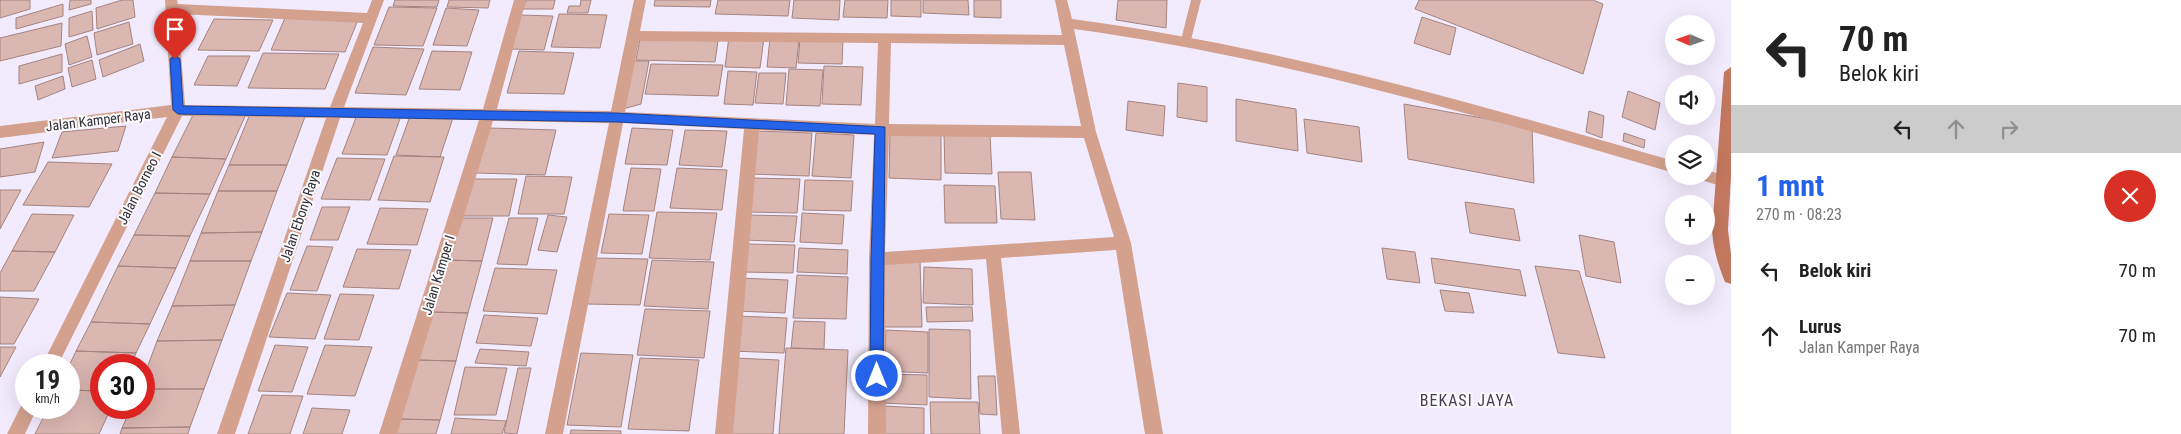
<!DOCTYPE html>
<html lang="id">
<head>
<meta charset="utf-8">
<style>
  body { margin:0; font-family:"Roboto Condensed",sans-serif; background:#f2f2f2; color:#222; height:100vh; display:flex; flex-direction:column; font-size:19px; white-space:nowrap }
  * { box-sizing:border-box; margin:0 }
  p { font-size:16px; color:#767676 }
  .icon { flex:none; width:28px; height:28px; fill:none; stroke:currentColor; stroke-width:2; stroke-linecap:round; stroke-linejoin:round }
  .map { position:relative; flex:1; overflow:hidden }
  .details { display:flex; flex-direction:column; background:#fff; width:450px }
  .details>* { flex:none }
  .guide { background:#fff; color:#222; overflow:hidden }
  .needle { width:32px; rotate:272deg }
  .tools { position:absolute; left:1665px; top:15px; display:grid; gap:10px }
  .tools a { display:grid; place-items:center; width:50px; height:50px; border-radius:50%; background:#fff; box-shadow:0 5px 20px #0002; font-size:25px }
  .speed { position:absolute; left:15px; top:354px; display:flex; gap:10px; font-size:25px; font-weight:700; text-align:center }
  .speed>* { display:grid; place-content:center; width:65px; height:65px; border-radius:50%; background:#fff; box-shadow:0 5px 20px #0002; line-height:1 }
  .speed small { font-size:12px; font-weight:400 }
  .speed .limit { border:8px solid #d22; background:#fff; color:#111 }
  .pin { position:absolute; display:grid; place-items:center; width:42px; height:42px; color:#fff; margin:-51px -21px; border-radius:50% 50% 50% 0; rotate:-45deg; box-shadow:0 0 5px #0007 }
  .pin .icon { rotate:45deg }
  .me { position:absolute; width:55px; margin:-28px; rotate:0deg; stroke-linejoin:round; filter:drop-shadow(0 0 4px #0008) }
  .turn { display:flex; align-items:center; gap:18px; height:105px; padding:0 25px; font-size:22px }
  .turn .icon { width:65px; height:65px; stroke-width:2.5 }
  .turn b { display:block; font-size:35px; line-height:42px }
  .lanes { display:flex; align-items:center; height:48px; padding:0 25px; background:#0003; justify-content:center; gap:25px; direction:ltr }
  .lanes .off { opacity:.35 }
  .round { display:grid; place-items:center; flex:none; width:52px; height:52px; border-radius:26px; background:#f2f2f2 }
  .head { display:flex; align-items:center; justify-content:space-between; height:85px; padding:0 25px }
  h1 { font-size:30px; font-weight:700; line-height:38px; color:#2563eb }
  ul { padding:0; list-style:none }
  li { display:flex; align-items:center; gap:15px; height:65px; padding:0 25px }
  li div { flex:1 }
  li b { display:block; font-size:19px }
  li em { font-style:normal }
  main { display:flex; flex:1; min-height:0 }
  .map>svg:first-child { display:block }
  .building { fill:#dbb7b2; stroke:#a5847f }
  .lines { fill:none; stroke-linecap:round; stroke-linejoin:round }
  .lane { fill:#d4a18f; fill-rule:evenodd }
  .street { fill:#d4a18f; fill-rule:evenodd }
  .secondary { fill:#c3795f; fill-rule:evenodd }
  .route { fill:#2563eb; stroke:#184099 }
  .labels { text-anchor:middle; stroke-width:4; stroke-linejoin:round; paint-order:stroke }
  .street-label { font-size:14px; fill:#332f3a; stroke:#fcfcfc }
  .quarter-label { font-size:16px; letter-spacing:1px; fill:#473d55; stroke:#fcfcfc }
</style>
</head>
<body>
<main>
<div class="map">
<svg width="1731" height="434" viewBox="0 0 1731 434">
  <rect width="100%" height="100%" fill="#f2ebfe"/>
  <path class="building" d="M0,0H30V9L0,18Z
    M70,0H91V4L69,10Z
    M122,0H133L135,17L97,29L96,8Z
    M395,0H439L437,7L393,6Z
    M449,0H490L488,8L447,7Z
    M526,0H555L553,9H523Z
    M581,0H591L588,13H567L569,6H580Z
    M655,0H711L710,7L654,6Z
    M718,0H790L788,16L715,14Z
    M794,0H840L839,20L792,18Z
    M845,0H888L887,18L843,17Z
    M891,0H921V17L891,16Z
    M923,0H968L969,15L923,13Z
    M974,0H1001V18L974,17Z
    M1118,0H1167L1166,28L1116,20Z
    M1419,0H1593L1603,4L1583,74L1415,9Z
    M63,4V16L16,29V18Z
    M389,7L437,8L423,46L374,45Z
    M446,8L479,10L467,46L433,45Z
    M92,11L93,30L69,37V18Z
    M559,14L607,15L600,48L551,47Z
    M521,15L553,16L544,50L511,49Z
    M1422,17L1456,28L1450,55L1414,43Z
    M285,18L358,20L345,52L271,50Z
    M214,19L273,20L259,51L198,50Z
    M129,22L133,44L97,55L94,33Z
    M62,23L61,46L0,61V38Z
    M87,36L92,57L69,65L65,44Z
    M729,37L764,38L760,68L725,67Z
    M770,38L799,39L796,68L767,67Z
    M640,39L718,41L715,62L636,60Z
    M800,39L843,40L842,64L798,63Z
    M140,44L144,61L103,77L99,60Z
    M373,47L424,49L406,95L355,93Z
    M432,51L472,52L460,90L419,89Z
    M519,51L574,53L564,94L507,93Z
    M263,53L339,54L325,89L248,88Z
    M62,54V72L19,84V66Z
    M208,56H250L237,86L194,85Z
    M92,60L96,79L72,87L68,68Z
    M633,61H649L641,104L623,109Z
    M651,64L723,65L718,96L645,94Z
    M824,66L863,67L861,105L822,104Z
    M789,69L823,70L820,106L786,105Z
    M728,71L757,72L753,105L724,104Z
    M759,73H786L783,104L755,103Z
    M63,76L65,89L38,100L35,86Z
    M1178,83L1207,87V122L1177,117Z
    M1628,91L1660,103L1655,130L1622,117Z
    M1236,99L1296,109L1298,151L1236,141Z
    M1128,101L1165,106L1163,136L1126,130Z
    M1404,104L1532,127L1534,183L1408,159Z
    M195,111L247,112L226,159L172,157Z
    M1589,111L1604,116L1602,138L1586,132Z
    M250,114H306L287,165H229Z
    M357,115L401,116L387,155L342,154Z
    M410,116L453,118L440,157L396,155Z
    M1304,119L1359,127L1362,162L1307,153Z
    M126,126L118,151L52,158L62,132Z
    M490,128L556,130L545,175L476,173Z
    M632,128L673,130L667,165L625,164Z
    M685,130L727,131L722,167L679,165Z
    M755,131L812,133L809,176L750,174Z
    M816,133L854,135L851,178L812,176Z
    M890,133L941,134V180L889,178Z
    M1624,133L1645,140L1644,148L1623,141Z
    M944,134L990,135L992,174L945,173Z
    M44,142L35,172L0,177V149Z
    M394,156L444,157L430,202L378,200Z
    M172,157L226,159L210,194L155,193Z
    M337,158L385,159L370,200L321,199Z
    M48,162L112,164L89,207L23,205Z
    M229,165H287L277,191H218Z
    M631,168L661,169L654,211H623Z
    M677,168L727,170L722,210L670,208Z
    M998,172H1031L1035,220L1001,219Z
    M526,176L572,177L564,214H518Z
    M751,178L800,179L797,213L747,212Z
    M469,179H517L509,216H459Z
    M805,180L853,181L851,211L803,210Z
    M944,185L995,186L997,223H945Z
    M0,190H21L0,229Z
    M218,191H277L262,232L201,233Z
    M155,193L210,194L190,236L134,235Z
    M1465,202L1514,209L1520,241L1470,233Z
    M322,207H350L338,240H310Z
    M380,208L428,209L417,245L367,244Z
    M657,212L717,213L710,260L649,258Z
    M802,213L844,215L842,244L800,242Z
    M32,214L74,215L55,252L12,251Z
    M609,214L649,215L642,254L601,253Z
    M548,215L567,217L557,252L538,250Z
    M747,215L797,216L794,242L744,240Z
    M457,218H493L482,261L445,260Z
    M509,218H538L527,265L497,264Z
    M262,232L251,261H190L201,233Z
    M134,235L190,236L176,268L118,266Z
    M1579,235L1614,242L1621,283L1586,276Z
    M745,244L795,245L793,273L742,272Z
    M307,246L333,247L317,291L290,290Z
    M799,248L848,250L847,274L797,272Z
    M1382,248L1415,252L1420,283L1387,279Z
    M357,249L411,250L399,289L343,287Z
    M12,251L55,252L34,291H0V273Z
    M595,258L648,259L640,305L586,304Z
    M1431,258L1520,270L1526,296L1435,283Z
    M445,260L482,261L468,313L430,312Z
    M652,260L714,262L708,309L644,306Z
    M190,261H251L235,305L172,306Z
    M881,261H920L922,327H882Z
    M118,266L176,268L150,324L91,322Z
    M1535,266L1579,271L1605,358L1558,353Z
    M924,267L972,269L973,305L923,303Z
    M495,268L557,270L547,314L483,311Z
    M797,275L848,277L846,319L793,318Z
    M739,278L788,280L785,313L736,311Z
    M1440,290L1469,293L1474,313L1445,311Z
    M287,293L331,295L315,339L269,337Z
    M340,294L374,295L359,340L324,339Z
    M0,297L39,299L14,344H0Z
    M235,305L222,340L157,341L172,306Z
    M926,307H972L973,321L927,322Z
    M645,309L710,311L704,358L637,355Z
    M430,312L468,313L456,361L416,360Z
    M484,315L538,318L531,346L476,343Z
    M736,316L787,318L784,353L731,351Z
    M794,321L825,322L824,349L791,348Z
    M91,322L150,324L136,353L76,351Z
    M929,329L970,330L971,399L929,397Z
    M886,330L928,332V373L884,371Z
    M222,340L204,389H144V376L157,341Z
    M275,345L308,347L292,392L258,391Z
    M325,345L372,347L355,396L307,394Z
    M0,347H16L0,377Z
    M786,348L848,350L844,434H779Z
    M480,349L529,352L526,366L475,363Z
    M76,351L136,353L131,365H101V391L69,390V366Z
    M581,353L633,355L621,427L567,425Z
    M640,358L699,360L689,431L628,429Z
    M734,358L779,360L773,434H725Z
    M416,360L456,361L440,420L399,419Z
    M465,367L507,368L496,415H454Z
    M518,368H531L517,434L504,433Z
    M883,374L927,375V405L882,403Z
    M978,376H995L997,415L980,414Z
    M144,389H204L190,427L122,428L131,408H144Z
    M69,390L101,391V408H111L99,434H35L48,408H69Z
    M262,395L303,396L290,434H248Z
    M930,402H978L980,434H931Z
    M883,406L924,408V434H882Z
    M312,408L350,410L342,434H303Z
    M455,418L506,421L502,434H451Z
    M399,419L440,420L436,434H395Z
    M190,427L188,434H120L122,428Z
    M571,430L621,431V434H570Z"/>
  <g class="lines">
    <path class="lane" d="M1191,0H1201L1191,40L1186,44L1181,40Z"/>
    <path class="street" d="M165,0H177L178,4L367,13L372,0H384L344,107L483,109L514,0H526L497,109L611,111L634,0H646L640,31L1062,35L1055,0H1067L1072,19C1277,46 1475,104 1674,161V173C1476,115 1279,57 1074,29L1096,132L1131,243L1163,434H1145L1116,250L1001,258L1020,434H1002L986,259L885,265L886,434H868L869,259L874,135L759,130L733,434H715L744,129L623,123L563,434H545L609,123L493,121L397,434H379L479,120L340,118L235,434H217L326,118L182,116L58,365H42L167,117L0,138V126L171,105ZM178,14L363,23L330,107L185,105ZM639,41L878,43L875,124L625,112ZM891,43L1064,45L1081,126L889,124ZM889,136L1084,138L1114,237L885,252Z
      M1706,170L1729,177L1731,180L1729,185L1724,187L1701,180L1699,176H1706Z
      M26,401V408H37L25,434H7L23,402Z"/>
    <path class="secondary" d="M1731,67V177L1728,230L1731,254V284L1725,282C1718,265 1713,248 1712,230L1724,72Z"/>
  </g>
  <path class="route" d="M175,55L180,59L183,106L616,113L885,127L883,376L881,380L877,382L872,380L870,376L871,259L875,134L616,122L178,114L173,110L170,59Z"/>
  <g class="labels">
    <g class="street-label">
      <text transform="translate(98 120) rotate(-7)" y="5">Jalan Kamper Raya</text>
      <text transform="translate(139 188) rotate(-63)" y="5">Jalan Borneo I</text>
      <text transform="translate(300 216) rotate(-71)" y="5">Jalan Ebony Raya</text>
      <text transform="translate(438 275) rotate(-73)" y="5">Jalan Kamper I</text>
    </g>
    <g class="quarter-label">
      <text x="1467" y="406">BEKASI JAYA</text>
    </g>
  </g>
</svg>
<div class="tools">
<a><svg class="needle" viewBox="-14 -14 28 28"><path d="M0-13l5 13h-10z" fill="#e53935"/><path d="M0 13l5-13h-10z" fill="#767676"/></svg></a>
<a><svg class="icon" aria-label="sound" viewBox="0 0 24 24"><path d="M4 9h4l5-4v14l-5-4H4zM17 9q2 3 0 6"/></svg></a>
<a><svg class="icon" aria-label="layers" viewBox="0 0 24 24"><path d="M12 4l9 5-9 5-9-5zM3 14l9 5 9-5"/></svg></a>
<a>+</a>
<a>−</a>
</div>
<div class="speed"><div>19<small>km/h</small></div><div class="limit">30</div></div>
<div class="pin" style="left:175px;top:59px;background:#d93025"><svg class="icon" aria-label="arrive" viewBox="0 0 24 24"><path d="M6 21V4h12l-3 4 3 4H6"/></svg></div>
<svg class="me" style="left:877px;top:376px" viewBox="-20 -20 40 40"><circle r="17" fill="#2563eb" stroke="#fff" stroke-width="3"/><path d="M0-11L8 9 0 5-8 9z" fill="#fff"/></svg>
</div>
<section class="details">
<div class="guide">
<div class="turn"><svg class="icon" aria-label="left" viewBox="0 0 24 24"><path d="M17 20v-9H6M10 6l-5 5 5 5"/></svg><div><b>70 m</b>Belok kiri</div></div>
<div class="lanes"><svg class="icon" aria-label="left" viewBox="0 0 24 24"><path d="M17 20v-9H6M10 6l-5 5 5 5"/></svg><svg class="icon off" aria-label="ahead" viewBox="0 0 24 24"><path d="M12 20V5M6 11l6-6 6 6"/></svg><svg class="icon off" aria-label="right" viewBox="0 0 24 24"><path d="M7 20v-9h11M14 6l5 5-5 5"/></svg></div>
</div>
<div class="head"><div><h1>1 mnt</h1><p>270 m · 08:23</p></div><a class="round" style="background:#d93025;color:#fff"><svg class="icon" aria-label="close" viewBox="0 0 24 24"><path d="M6 6l12 12M18 6L6 18"/></svg></a></div>
<ul>
<li><svg class="icon" aria-label="left" viewBox="0 0 24 24"><path d="M17 20v-9H6M10 6l-5 5 5 5"/></svg><div><b>Belok kiri</b></div><em>70 m</em></li>
<li><svg class="icon" aria-label="ahead" viewBox="0 0 24 24"><path d="M12 20V5M6 11l6-6 6 6"/></svg><div><b>Lurus</b><p>Jalan Kamper Raya</p></div><em>70 m</em></li>
</ul>
</section>
</main>
</body>
</html>
